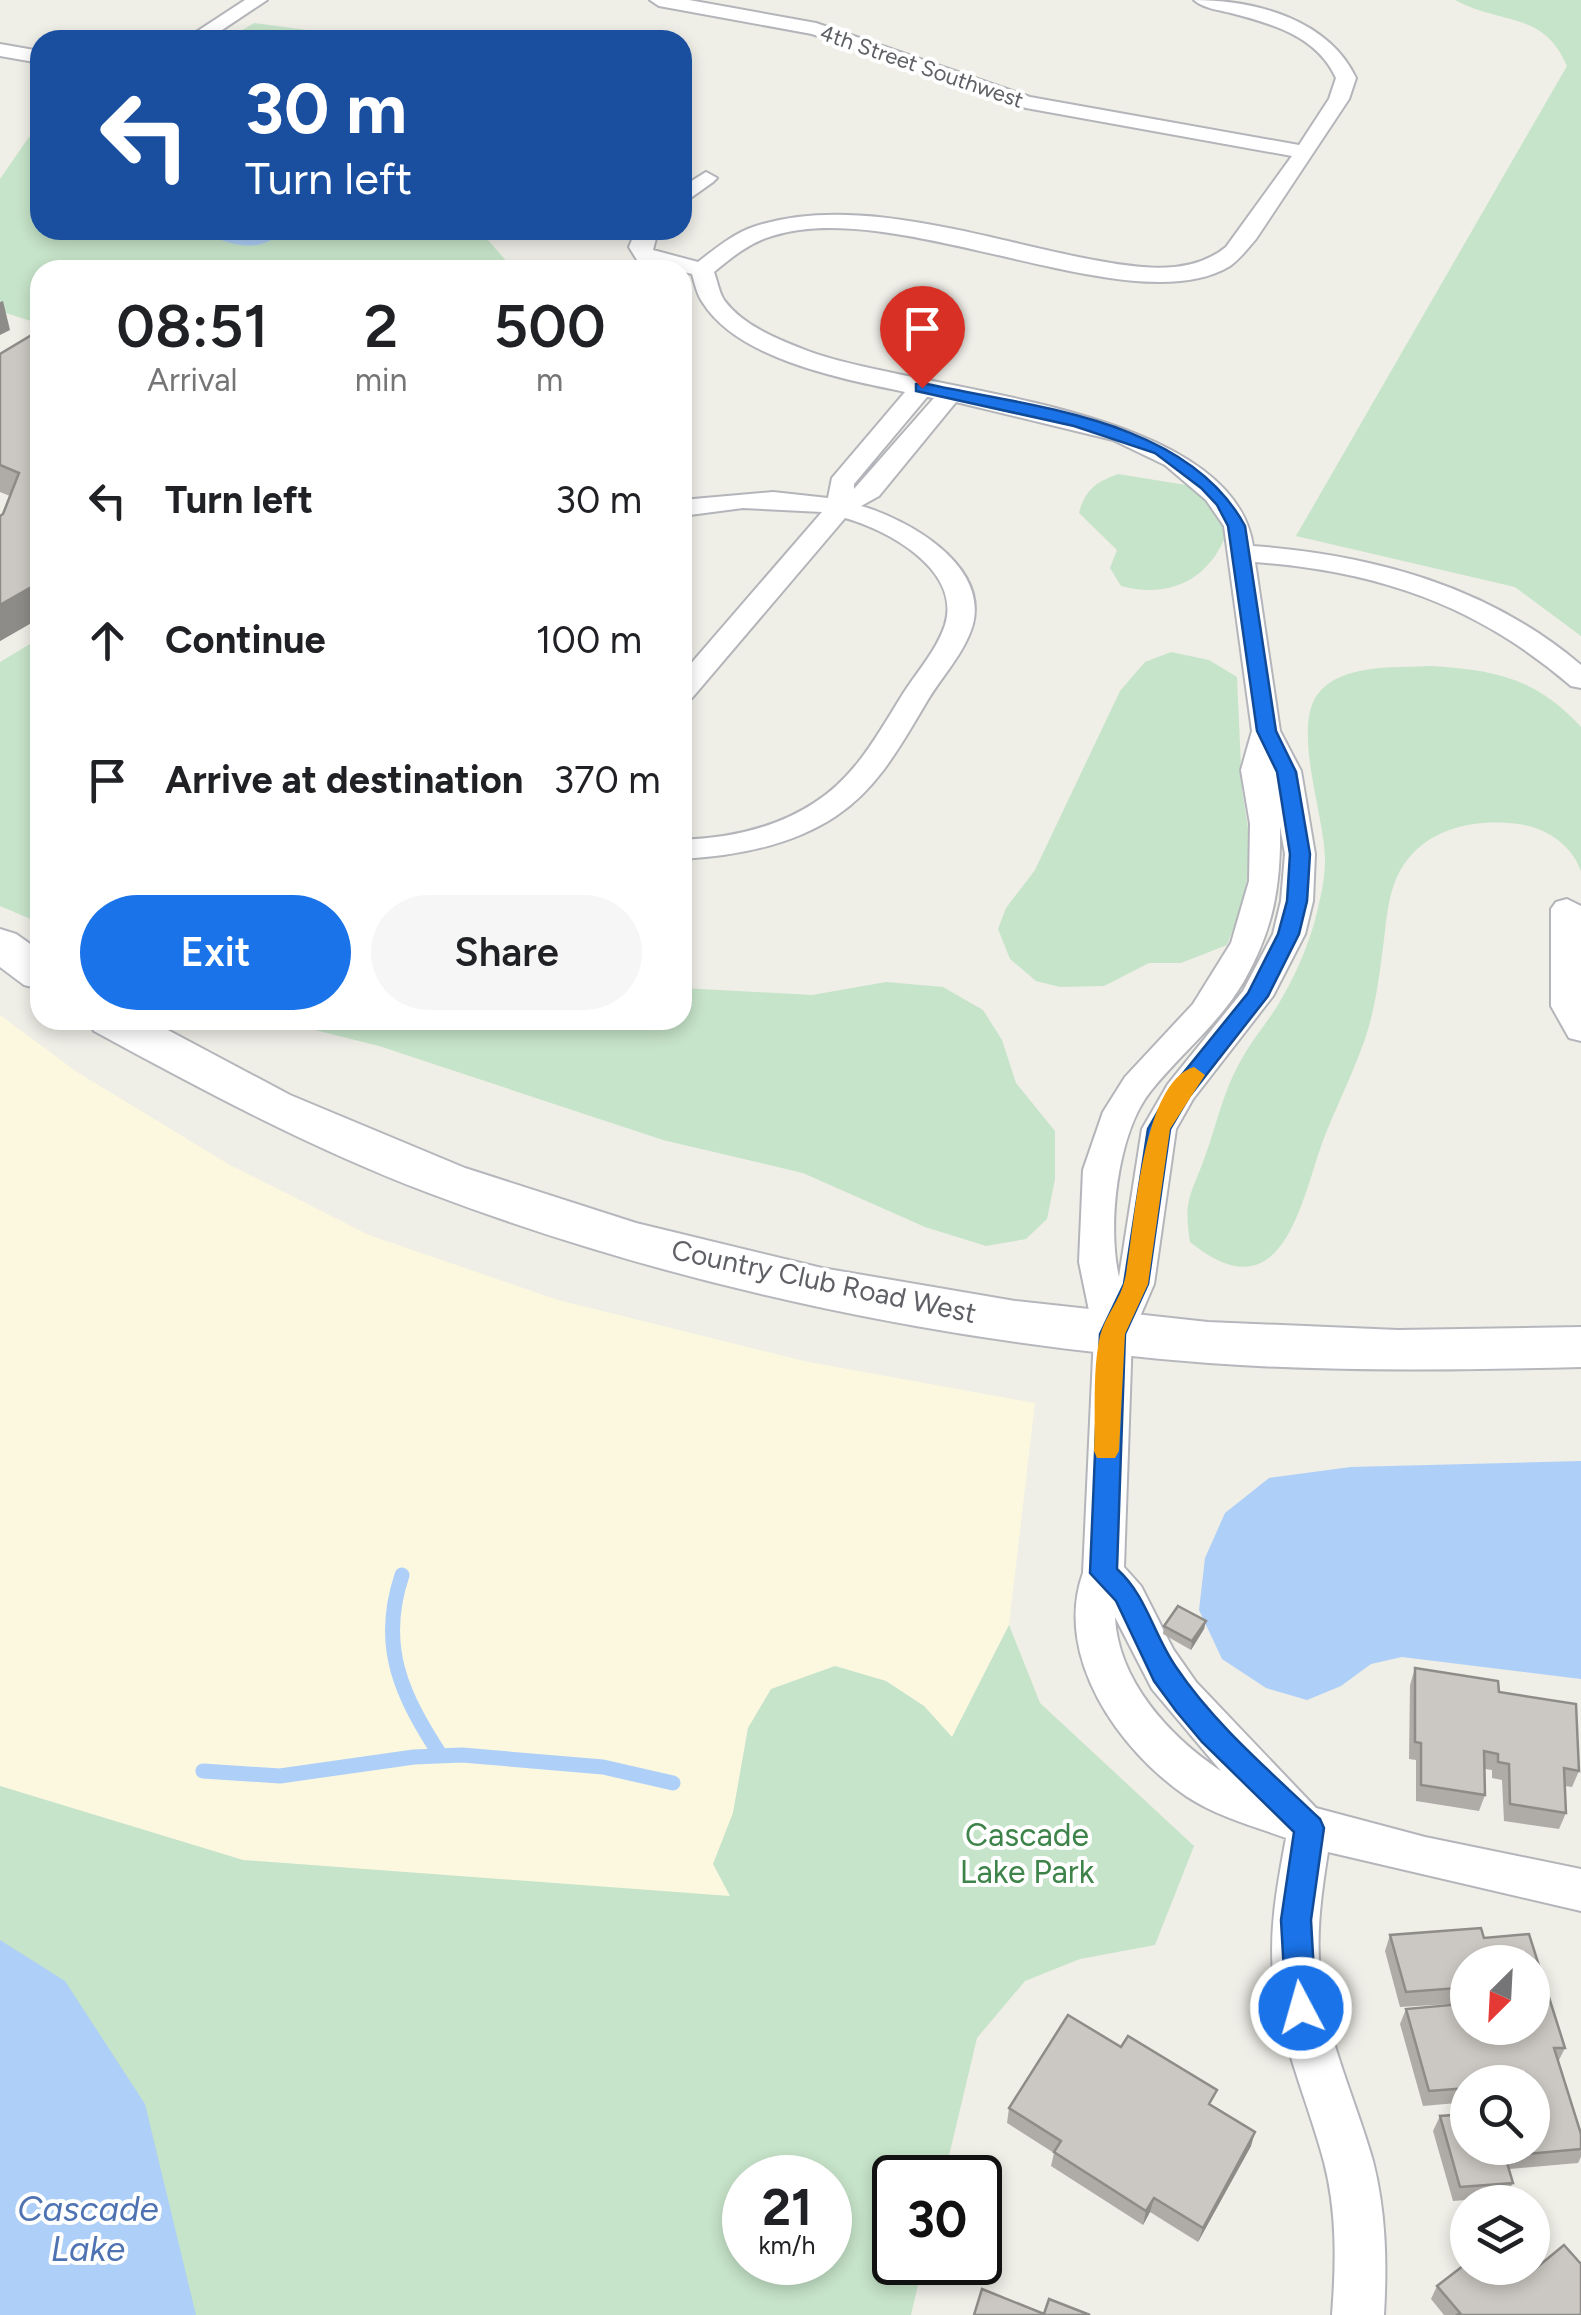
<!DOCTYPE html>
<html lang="en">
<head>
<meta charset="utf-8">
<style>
  body { margin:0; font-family:Figtree,sans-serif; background:#f6f6f6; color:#202124; height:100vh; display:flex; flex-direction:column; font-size:38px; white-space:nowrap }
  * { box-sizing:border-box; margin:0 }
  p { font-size:32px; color:#757577 }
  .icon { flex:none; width:55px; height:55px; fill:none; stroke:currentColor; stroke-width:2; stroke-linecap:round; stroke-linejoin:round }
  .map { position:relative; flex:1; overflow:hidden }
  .side { position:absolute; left:30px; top:260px; width:662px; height:770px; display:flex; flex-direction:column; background:#fff; border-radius:30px; box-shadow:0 5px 15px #0003 }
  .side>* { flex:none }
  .hud { position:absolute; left:30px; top:30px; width:662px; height:210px; border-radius:30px; box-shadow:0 5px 15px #0003; background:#1a4fa0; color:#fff; overflow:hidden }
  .needle { width:65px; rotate:204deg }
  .tools { position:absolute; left:1450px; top:1945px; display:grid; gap:20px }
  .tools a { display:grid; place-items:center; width:100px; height:100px; border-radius:50%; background:#fff; box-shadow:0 5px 15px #0003; font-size:50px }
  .speed { position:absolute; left:722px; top:2155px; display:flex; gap:20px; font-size:50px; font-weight:700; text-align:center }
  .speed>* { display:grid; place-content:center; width:130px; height:130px; border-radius:50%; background:#fff; box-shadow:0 5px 15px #0003; line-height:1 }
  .speed small { font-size:25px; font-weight:400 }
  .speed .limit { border:5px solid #111; border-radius:15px; background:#fff; color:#111 }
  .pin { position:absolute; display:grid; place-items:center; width:85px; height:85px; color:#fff; margin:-102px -42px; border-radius:50% 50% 50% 0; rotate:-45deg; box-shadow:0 0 10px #0007 }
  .pin .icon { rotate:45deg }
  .me { position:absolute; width:110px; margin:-55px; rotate:354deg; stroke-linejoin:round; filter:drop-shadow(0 0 8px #0008) }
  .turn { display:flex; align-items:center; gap:35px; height:210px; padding:0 50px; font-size:45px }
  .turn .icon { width:130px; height:130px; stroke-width:2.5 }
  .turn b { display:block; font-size:70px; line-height:85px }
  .eta { display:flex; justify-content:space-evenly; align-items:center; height:170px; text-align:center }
  .eta b { font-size:60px; font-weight:600; line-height:70px }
  .cta { display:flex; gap:20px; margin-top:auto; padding:20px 50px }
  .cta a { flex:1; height:115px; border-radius:60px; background:#1a73e8; color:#fff; font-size:40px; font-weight:600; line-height:115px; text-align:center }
  .cta a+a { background:#f6f6f6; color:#202124 }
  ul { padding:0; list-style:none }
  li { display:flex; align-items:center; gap:30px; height:140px; padding:0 50px }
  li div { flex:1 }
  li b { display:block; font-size:38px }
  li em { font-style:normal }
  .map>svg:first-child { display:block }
  .commercial { fill:#fbf8df }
  .green { fill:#c6e4c9; fill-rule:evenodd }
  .water { fill:#aecff8 }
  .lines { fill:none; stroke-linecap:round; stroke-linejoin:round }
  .stream { stroke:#aecff8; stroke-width:15 }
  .street-casing { stroke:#b4b5ba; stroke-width:4 }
  .secondary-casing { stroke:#b5b7bc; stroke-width:4 }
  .street { fill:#fff; fill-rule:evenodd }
  .secondary { fill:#fff; fill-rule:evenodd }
  .wall { fill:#afaca8 }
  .shaded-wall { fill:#8e8c88 }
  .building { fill:#cbc8c3; stroke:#8e8c88; stroke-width:2.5; fill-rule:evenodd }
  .route { fill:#1a73e8; stroke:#114b97; stroke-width:2.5 }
  .slow { fill:#f59e0b }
  .labels { text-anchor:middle; stroke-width:8; stroke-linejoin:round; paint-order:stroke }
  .far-street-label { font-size:22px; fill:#5e6065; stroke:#fff }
  .street-label { font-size:28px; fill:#5e6065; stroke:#fff }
  .near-park-label { font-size:32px; fill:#3e844a; stroke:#fff }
  .near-water-label { font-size:35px; font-style:italic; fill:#4f73b2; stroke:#fff }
</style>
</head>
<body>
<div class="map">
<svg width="1581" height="2315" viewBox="0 0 1581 2315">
  <rect width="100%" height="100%" fill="#efeee7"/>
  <path class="commercial" d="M0,1015L77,1072L230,1165L369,1235L558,1300L804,1361L1035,1403L1009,1625L952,1737L924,1706L886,1681L835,1666L748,1728L733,1813L713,1864L731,1897L243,1860L0,1786Z"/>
  <path class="green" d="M1455,0H1581V636L1515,587L1296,536L1567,66C1543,10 1503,26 1455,0Z
    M254,23L382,40H226Z
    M29,137L40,138V230H493L487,239L510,265L503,270H40V324L0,311V179Z
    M1118,474L1192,486L1212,501L1227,532C1210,580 1169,599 1121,586L1110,568L1117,550L1079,513C1085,490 1096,482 1118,474Z
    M40,638V923L0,906V662Z
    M1171,652L1209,660L1237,677L1242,790L1250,841L1245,899L1227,945L1181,963H1149L1104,986L1060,987L1036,981L1010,959L998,929L1006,908L1035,870L1120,691L1145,662Z
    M1432,666C1495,670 1536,678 1581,727V871C1572,845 1546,827 1518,824C1479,819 1434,826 1408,859C1391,880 1388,906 1385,931C1380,970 1376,1012 1361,1050C1348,1085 1330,1119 1318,1155C1297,1221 1275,1311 1190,1242C1184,1201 1189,1199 1203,1162C1216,1128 1222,1094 1240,1062C1252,1039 1270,1020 1282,998C1300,967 1313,934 1320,899C1323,887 1325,873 1325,861C1326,820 1292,731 1317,695C1340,663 1397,668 1432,666Z
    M886,982L943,987L983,1010L1002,1040L1016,1083L1055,1131V1179L1047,1219L1026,1239L986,1246L925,1227L803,1173L663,1140L379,1046L275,1020H682L683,988L812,995Z
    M1009,1625L1040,1703L1194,1846L1155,1945L1080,1959L1025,1981L977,2038L944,2177L895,2178V2262L923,2263L911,2315H0V1786L243,1860L730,1896L713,1864L733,1813L748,1728L771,1689L835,1666L886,1681L924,1706L952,1737ZM745,2178H830V2262H745Z"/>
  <path class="water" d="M195,230H282C259,259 223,241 195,230Z
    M1581,1461V1679L1402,1657L1371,1664L1341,1686L1307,1700L1266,1688L1222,1659L1199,1610L1205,1558L1225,1513L1269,1478L1351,1467Z
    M0,1940L65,1981L145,2104L196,2315H0Z"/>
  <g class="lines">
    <path class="stream" d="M402,1575C378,1647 402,1696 441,1756
      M203,1771L280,1776L414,1757L462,1755L603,1767L673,1783"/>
    <g class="street-casing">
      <path id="street" d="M245,0H267L207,40H184Z
        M650,0H689L816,23L1030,97L1299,145L1329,99L1336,78C1317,36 1273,24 1231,13C1218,10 1203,8 1194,0C1255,0 1328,19 1356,78L1349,99L1256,239C1248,248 1240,259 1230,266C1132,326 897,195 772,236C749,243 732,257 714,272C717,280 719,292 724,300C743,326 779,340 808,351C918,392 1232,403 1253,546C1373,555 1488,586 1581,665V688L1571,686C1477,605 1378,571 1255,562L1280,731L1301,771L1315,854L1313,901L1305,934L1273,996L1193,1099L1176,1129L1154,1284L1132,1335L1124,1567L1141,1586L1173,1649L1196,1682L1316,1808L1425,1837L1581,1869V1911L1328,1852C1321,1895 1315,1939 1321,1983C1329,2045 1356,2101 1373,2161C1386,2212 1387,2263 1384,2315H1332C1336,2263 1337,2212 1324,2162C1308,2102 1282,2045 1274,1983C1268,1934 1277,1886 1286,1838C1253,1826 1216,1816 1186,1796C1119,1750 1053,1657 1083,1573L1094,1335L1079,1262L1083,1170L1103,1112L1125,1077L1193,1004L1231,943L1249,881L1250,824L1241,770L1252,731L1224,526L1206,500L1165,465L1113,440L956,402L879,496L861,506C907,519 988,564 973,624C965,653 941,677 926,703C901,745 878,788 836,816C791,846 735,856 682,859V840C729,838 774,829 814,803C855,777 876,737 901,697C915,674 936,652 945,625C962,570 888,530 845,518L692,698L682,700V674L822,512L743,508L682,516V500L773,492L828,498L832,478L905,392C844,379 739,360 703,303C697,295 695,284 692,274L637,260L629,247L636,230H658L653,250L698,262C716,248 734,233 756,226C859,193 991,241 1094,260C1138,268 1189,277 1226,247L1292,156L1026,108L812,34L659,6ZM927,397L934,398L854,489V484ZM1280,826L1285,854L1281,901L1273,934L1243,991L1168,1084L1142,1129L1119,1277C1107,1227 1117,1134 1150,1092C1180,1054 1219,1024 1244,981C1274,928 1281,885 1280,826ZM1115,1617L1152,1689L1221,1771C1170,1737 1118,1681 1115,1617Z
        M0,44L40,51V63L0,56Z
        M706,172L717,178L713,182L682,204V187Z
        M1567,899L1581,906V1041L1569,1038L1551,1006V909L1556,902Z"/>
    </g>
    <g class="secondary-casing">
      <path id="secondary" d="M0,929L16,934L40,951V989L24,985L0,967Z
        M87,1020H149L290,1095L465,1168L636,1223L822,1268L1015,1301L1208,1322L1398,1330L1581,1327V1367C1457,1370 1333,1372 1209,1363C945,1343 677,1287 429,1193C313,1149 204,1091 94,1031Z"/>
    </g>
    <use href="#street" class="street"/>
    <use href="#secondary" class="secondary"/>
  </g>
  <path class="wall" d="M40,330V618L0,641L3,514L10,496L0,492V354Z
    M1206,1621L1204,1629L1191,1650L1163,1634L1164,1626Z
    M1415,1668L1499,1692L1579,1771L1572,1787L1565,1786L1566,1813L1559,1829L1504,1821L1502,1780L1492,1778V1770L1485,1769V1795L1479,1811L1416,1801V1760L1409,1759L1410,1685Z
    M1390,1935L1484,1938L1565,2048L1558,2062L1581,2149V2157L1578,2163L1509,2169L1513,2183L1505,2197L1453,2201L1433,2131L1440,2116L1468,2148L1532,2082H1468V2102L1423,2106L1400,2024L1406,2009L1451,2005V2004L1400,2007L1385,1951Z
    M1212,2106L1251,2146L1198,2242L1150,2212L1143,2225L1051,2166L1054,2153L1007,2123L1009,2108Z
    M1529,2274L1581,2315H1444L1431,2299L1437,2286Z"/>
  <path class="shaded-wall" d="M3,301L10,330L0,335V302Z
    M40,582V618L0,641V605Z
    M1206,1621L1204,1629L1191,1650L1192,1641Z
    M1255,2132L1251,2146L1198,2242L1203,2228Z
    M1154,2198L1150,2212L1143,2225L1146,2211Z"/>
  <path class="building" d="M40,330V582L0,605V516L3,514L19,473L0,465V354Z
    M1178,1606L1206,1621L1192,1641L1164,1626Z
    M1415,1668L1498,1681L1499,1692L1576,1704L1579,1771L1564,1768L1566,1813L1510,1804L1509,1764L1498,1762V1754L1484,1751L1485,1795L1421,1785V1743L1415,1742Z
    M1481,1928L1484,1938L1529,1934L1565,2048H1554L1581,2134V2149L1505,2156L1513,2183L1460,2187L1440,2116L1468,2114V2148H1532V2082H1468V2088L1429,2091L1406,2009L1462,2004L1457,1988L1406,1992L1390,1935ZM1468,1962H1532V2028H1468Z
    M1068,2015L1121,2047L1128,2036L1217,2090L1209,2104L1255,2132L1203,2228L1154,2198L1146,2211L1054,2152L1061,2141L1009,2108Z
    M1564,2245L1581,2264V2315H1457L1460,2313L1437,2286L1468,2262V2268H1493L1502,2278L1515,2268H1524L1529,2274Z
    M982,2289L1044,2314L1049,2299L1090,2315H974Z"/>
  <path class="route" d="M922,383C1031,407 1187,418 1245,526L1276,731L1296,772L1310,854L1307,901L1299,934L1268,996L1189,1097L1170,1129L1148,1284L1125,1334L1117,1569C1147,1596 1153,1634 1176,1667C1215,1725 1270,1771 1320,1819L1324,1828L1311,1920L1316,2008L1312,2018L1301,2022L1290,2018L1286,2008L1281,1920L1294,1832L1202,1742L1176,1711L1154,1681L1116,1601L1090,1573L1100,1334L1124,1284L1148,1129L1172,1087L1248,993L1278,934L1287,901L1290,854L1277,772L1257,731L1228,526L1217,505L1201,488L1155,453L1074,426L916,391V384Z"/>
  <path class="slow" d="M1194,1067L1205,1075L1170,1129L1148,1284L1125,1334L1119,1451L1115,1458H1097L1094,1451C1096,1414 1092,1372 1100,1336C1105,1316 1121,1299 1125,1279C1135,1232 1140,1083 1194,1067Z"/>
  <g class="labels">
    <g class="far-street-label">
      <text transform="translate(922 66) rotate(19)" y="8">4th Street Southwest</text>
    </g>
    <g class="street-label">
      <text transform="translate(824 1281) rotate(12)" y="10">Country Club Road West</text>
    </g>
    <g class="near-park-label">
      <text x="1027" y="1846">Cascade<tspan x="1027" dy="37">Lake Park</tspan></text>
    </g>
    <g class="near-water-label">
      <text x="88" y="2221">Cascade<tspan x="88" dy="40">Lake</tspan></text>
    </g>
  </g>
</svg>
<div class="tools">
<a><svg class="needle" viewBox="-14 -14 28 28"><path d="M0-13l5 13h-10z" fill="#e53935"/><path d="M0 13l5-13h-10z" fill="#757577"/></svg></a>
<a><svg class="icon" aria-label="search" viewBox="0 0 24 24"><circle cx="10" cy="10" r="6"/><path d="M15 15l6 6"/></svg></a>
<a><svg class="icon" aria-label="layers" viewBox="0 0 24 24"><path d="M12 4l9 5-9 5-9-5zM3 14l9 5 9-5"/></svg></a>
</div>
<div class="speed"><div>21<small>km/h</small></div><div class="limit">30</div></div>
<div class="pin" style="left:922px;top:388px;background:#d93025"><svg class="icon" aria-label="arrive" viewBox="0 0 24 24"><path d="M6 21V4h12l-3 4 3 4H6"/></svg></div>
<svg class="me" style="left:1301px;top:2008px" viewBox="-20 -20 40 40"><circle r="17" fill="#1a73e8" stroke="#fff" stroke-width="3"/><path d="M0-11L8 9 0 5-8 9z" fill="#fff"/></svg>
<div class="hud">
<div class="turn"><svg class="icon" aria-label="left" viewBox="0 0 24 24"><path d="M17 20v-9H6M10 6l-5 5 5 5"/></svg><div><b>30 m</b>Turn left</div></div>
</div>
<section class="side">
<div class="eta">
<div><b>08:51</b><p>Arrival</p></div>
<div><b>2</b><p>min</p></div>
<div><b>500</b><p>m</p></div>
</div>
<ul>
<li><svg class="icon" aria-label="left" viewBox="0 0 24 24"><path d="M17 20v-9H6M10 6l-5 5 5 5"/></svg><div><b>Turn left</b></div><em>30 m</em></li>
<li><svg class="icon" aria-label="ahead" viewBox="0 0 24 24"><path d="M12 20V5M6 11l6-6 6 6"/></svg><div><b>Continue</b></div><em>100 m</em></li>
<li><svg class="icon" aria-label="arrive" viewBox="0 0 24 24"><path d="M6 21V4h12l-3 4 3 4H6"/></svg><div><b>Arrive at destination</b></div><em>370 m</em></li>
</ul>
<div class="cta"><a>Exit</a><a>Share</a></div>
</section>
</div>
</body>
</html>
